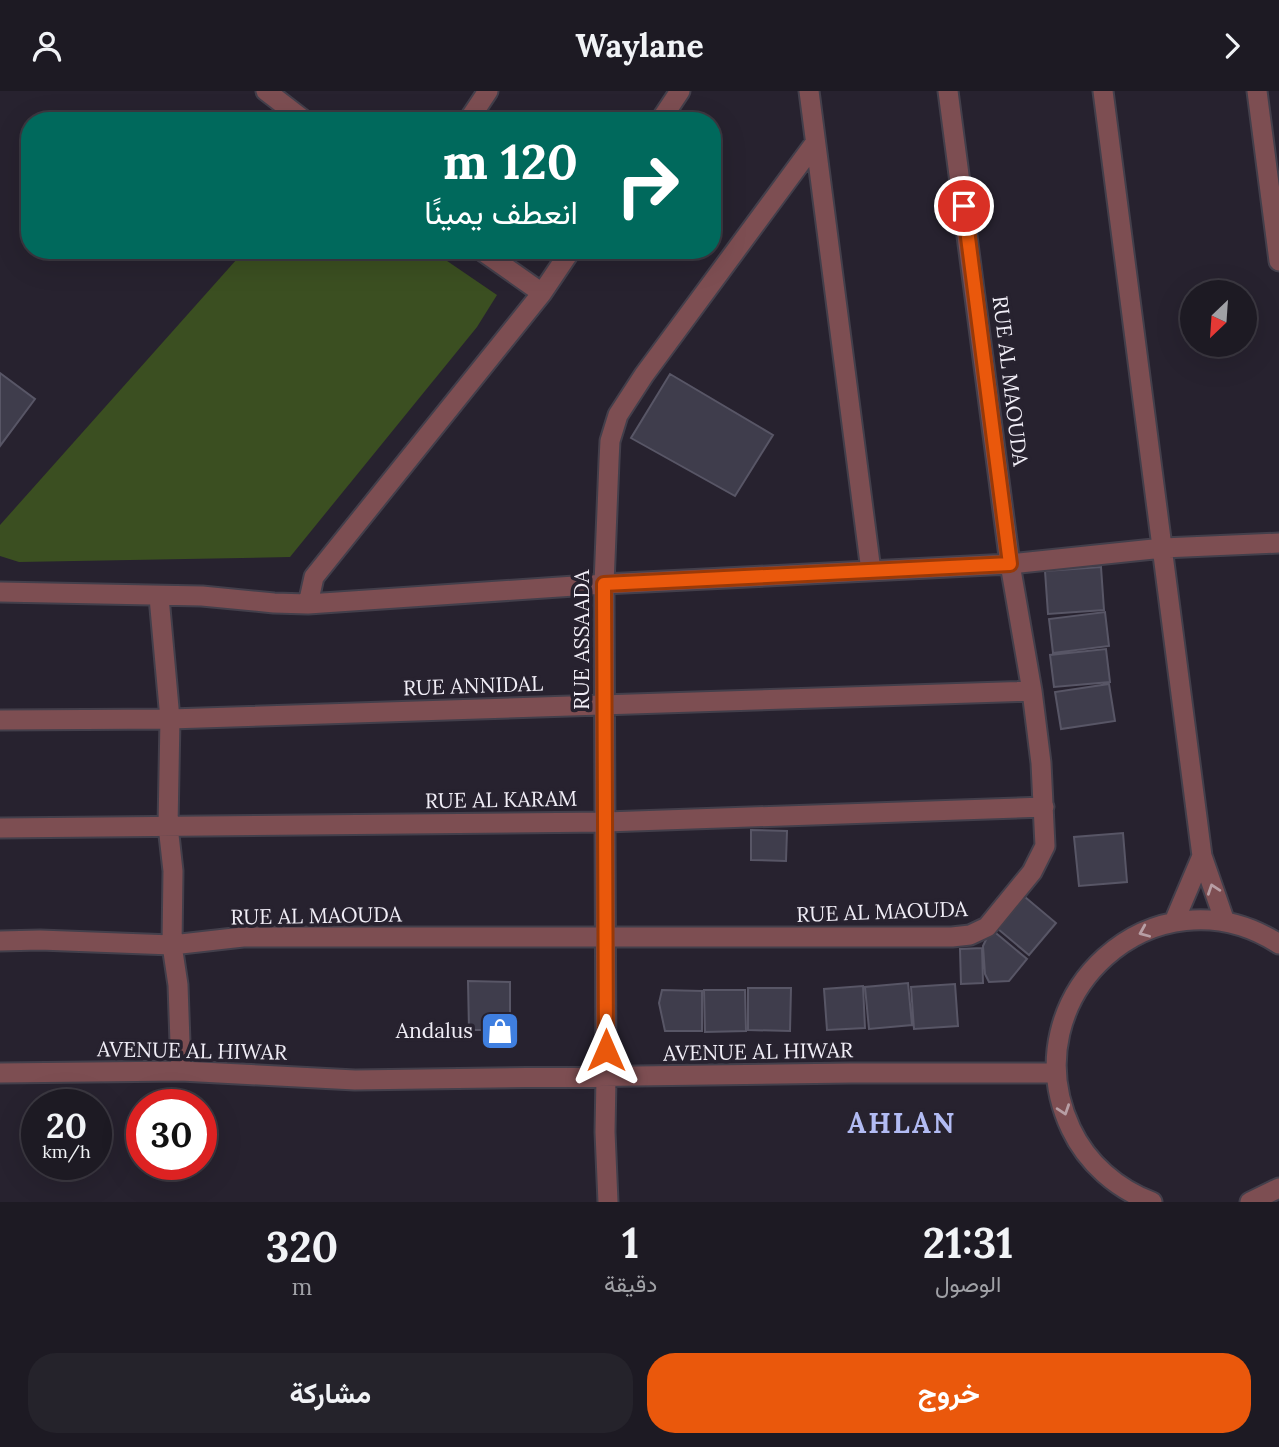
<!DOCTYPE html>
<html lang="ar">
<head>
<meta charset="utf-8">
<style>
  body { margin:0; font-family:Lora,Vazirmatn,serif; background:#25232b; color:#f1f3f6; direction:rtl; height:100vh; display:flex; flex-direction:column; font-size:26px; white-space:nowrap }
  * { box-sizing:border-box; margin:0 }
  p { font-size:23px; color:#a0a1a6 }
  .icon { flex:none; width:38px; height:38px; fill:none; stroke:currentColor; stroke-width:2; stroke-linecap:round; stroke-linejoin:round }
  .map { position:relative; height:1111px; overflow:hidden; direction:ltr }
  .side { display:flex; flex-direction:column; background:#1d1a23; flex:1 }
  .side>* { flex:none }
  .banner { position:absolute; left:21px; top:21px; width:700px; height:147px; border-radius:28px; box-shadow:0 7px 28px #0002,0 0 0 2px #3b3841; direction:rtl; background:#00695c; color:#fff; overflow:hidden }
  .needle { width:46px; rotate:205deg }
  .tools { position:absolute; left:1180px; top:189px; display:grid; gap:14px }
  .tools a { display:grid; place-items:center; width:77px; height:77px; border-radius:50%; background:#1d1a23; box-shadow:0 7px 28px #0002,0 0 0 2px #3b3841; font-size:35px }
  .speed { position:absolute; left:21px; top:998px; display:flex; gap:14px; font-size:35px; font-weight:700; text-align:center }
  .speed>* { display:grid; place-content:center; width:91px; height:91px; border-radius:50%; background:#1d1a23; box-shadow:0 7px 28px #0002,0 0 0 2px #3b3841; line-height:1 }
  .speed small { font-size:18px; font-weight:400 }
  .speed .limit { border:10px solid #d22; background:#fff; color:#111 }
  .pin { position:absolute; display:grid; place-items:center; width:60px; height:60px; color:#fff; margin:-30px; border:4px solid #fff; border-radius:50%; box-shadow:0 2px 7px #0007 }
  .me { position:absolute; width:77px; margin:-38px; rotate:0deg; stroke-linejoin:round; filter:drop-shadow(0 0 5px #0008) }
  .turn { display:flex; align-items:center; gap:24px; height:147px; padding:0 28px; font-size:32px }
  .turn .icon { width:91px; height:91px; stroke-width:2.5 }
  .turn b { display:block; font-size:49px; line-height:60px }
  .eta { display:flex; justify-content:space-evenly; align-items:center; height:119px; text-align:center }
  .eta b { font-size:42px; font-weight:700; line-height:49px }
  .action { display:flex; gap:14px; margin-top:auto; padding:14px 28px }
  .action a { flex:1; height:80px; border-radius:28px; background:#ea580c; color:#fff; font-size:28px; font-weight:700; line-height:80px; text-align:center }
  .action a+a { background:#25232b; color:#f1f3f6 }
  header { display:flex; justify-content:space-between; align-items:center; height:91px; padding:0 28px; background:#1d1a23; font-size:32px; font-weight:700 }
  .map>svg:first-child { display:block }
  .green { fill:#3b4f21 }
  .building { fill:#3f3d4c; stroke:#585666; stroke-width:2 }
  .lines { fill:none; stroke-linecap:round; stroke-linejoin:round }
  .minor-casing { stroke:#433f4b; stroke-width:23 }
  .minor { stroke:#7d4e52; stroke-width:19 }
  .oneway { stroke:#b79ea4 }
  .route-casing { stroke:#983908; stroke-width:18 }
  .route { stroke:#ea580c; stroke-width:12 }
  .labels { text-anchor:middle; stroke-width:7; stroke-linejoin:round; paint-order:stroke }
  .street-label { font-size:21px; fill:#f1eef7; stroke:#27222f }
  .poi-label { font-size:21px; fill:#f1eef7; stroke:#27222f; text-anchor:end }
  .district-label { font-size:28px; font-weight:bold; letter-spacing:2px; fill:#b2bbf3; stroke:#27222f }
</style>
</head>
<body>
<header><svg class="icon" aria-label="forward" viewBox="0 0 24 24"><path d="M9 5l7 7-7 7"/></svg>Waylane<svg class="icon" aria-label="person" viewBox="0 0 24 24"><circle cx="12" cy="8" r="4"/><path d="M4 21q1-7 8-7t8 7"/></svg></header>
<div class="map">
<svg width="1279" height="1111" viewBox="0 0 1279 1111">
  <rect width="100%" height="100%" fill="#27222f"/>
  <path class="green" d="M245,159H431L497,204L477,236L290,466L19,471L0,465V434Z"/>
  <path class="building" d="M0,282L35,308L0,355Z
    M670,283L773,344L735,405L631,347Z
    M1101,476L1104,519L1048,523L1045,480Z
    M1105,521L1109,555L1053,562L1049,528Z
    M1106,558L1110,591L1054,596L1050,564Z
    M1109,593L1115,630L1061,638L1055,601Z
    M751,739L787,740L786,770L751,769Z
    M1123,742L1127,791L1079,795L1074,746Z
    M1019,801L1056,832L1029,864L992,833Z
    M991,838L1027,868L1009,890L989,891L985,883L983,855Z
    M982,857L983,892L961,893L960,858Z
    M468,890L510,891V939H469Z
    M908,892L912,934L869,938L865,896Z
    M955,893L958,935L914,938L911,896Z
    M863,895L865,937L827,939L824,898Z
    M748,897H791L790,940L748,939Z
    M662,899L702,900V940H665L659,912Z
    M704,899H745L746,940L705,941Z"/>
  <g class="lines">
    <g class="minor-casing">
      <path id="minor" d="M266,0L305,30
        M809,0L871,480
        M1103,0L1202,765L1225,831
        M1257,0L1279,170
        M468,30L488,0
        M660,30L680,0
        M481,159L542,202
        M0,501L202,505L274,512L308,513L604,493L1010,473L1163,457L1279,452
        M159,506L170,628L168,735L173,780L172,854L178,894L181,980
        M308,513L314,486L542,202L571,159
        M0,629L170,628L1032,600
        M0,737L606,731L1044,716
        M1174,831L1202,765
        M0,850L40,849L172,854L243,846H952L970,844L987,836L1032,781L1045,755L1041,672L1032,600L1010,473L948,0
        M0,982L181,980L355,989L851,982H1055
        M608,1111L605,1041L606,987L604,493L609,370L610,350L618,324L644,284L815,52
        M1152,1111C1117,1098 1087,1072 1071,1038C1009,906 1155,773 1279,853
        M1250,1111L1279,1097"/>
    </g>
    <use href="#minor" class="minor"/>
  </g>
  <defs><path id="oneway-chevron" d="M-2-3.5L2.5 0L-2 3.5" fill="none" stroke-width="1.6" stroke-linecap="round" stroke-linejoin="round" transform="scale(1.75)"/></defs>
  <g class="oneway">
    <use href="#oneway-chevron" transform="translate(1213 798) rotate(-109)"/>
    <use href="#oneway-chevron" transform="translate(1144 841) rotate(157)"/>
    <use href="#oneway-chevron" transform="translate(1064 1019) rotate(71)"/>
  </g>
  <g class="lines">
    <g class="route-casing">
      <path id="route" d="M606,959L604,493L1010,473L964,115"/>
    </g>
    <use href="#route" class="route"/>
  </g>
  <defs>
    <g id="shop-square" transform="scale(2.0125)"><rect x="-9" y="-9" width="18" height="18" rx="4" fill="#3f7fe0" stroke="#27222f"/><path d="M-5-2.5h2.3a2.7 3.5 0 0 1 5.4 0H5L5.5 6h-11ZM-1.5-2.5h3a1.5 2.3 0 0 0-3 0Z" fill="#fff"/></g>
  </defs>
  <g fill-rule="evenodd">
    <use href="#shop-square" x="500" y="940"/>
  </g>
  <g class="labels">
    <g class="street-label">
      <text transform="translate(1010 290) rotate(83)" y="7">RUE AL MAOUDA</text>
      <text transform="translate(582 549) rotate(-90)" y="7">RUE ASSAADA</text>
      <text transform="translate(473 595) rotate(-2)" y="7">RUE ANNIDAL</text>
      <text transform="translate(501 709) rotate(-1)" y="7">RUE AL KARAM</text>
      <text transform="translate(882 821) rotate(-2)" y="7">RUE AL MAOUDA</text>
      <text transform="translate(316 825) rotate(-1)" y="7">RUE AL MAOUDA</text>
      <text transform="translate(192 960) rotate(1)" y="7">AVENUE AL HIWAR</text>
      <text transform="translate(758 961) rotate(-1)" y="7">AVENUE AL HIWAR</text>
    </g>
    <g class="poi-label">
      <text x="473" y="947">Andalus</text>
    </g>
    <g class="district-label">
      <text x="902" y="1042">AHLAN</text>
    </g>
  </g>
</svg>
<div class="tools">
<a><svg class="needle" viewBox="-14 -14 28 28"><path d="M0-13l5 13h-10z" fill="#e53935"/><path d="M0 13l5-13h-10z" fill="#a0a1a6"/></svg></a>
</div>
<div class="speed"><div>20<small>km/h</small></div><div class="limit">30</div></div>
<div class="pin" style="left:964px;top:115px;background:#d93025"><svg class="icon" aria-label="arrive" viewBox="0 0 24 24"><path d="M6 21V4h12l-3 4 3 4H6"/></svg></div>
<svg class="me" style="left:606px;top:959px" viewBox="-20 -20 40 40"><path d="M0-17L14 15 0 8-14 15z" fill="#ea580c" stroke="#fff" stroke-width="4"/></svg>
<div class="banner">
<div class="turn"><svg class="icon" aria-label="right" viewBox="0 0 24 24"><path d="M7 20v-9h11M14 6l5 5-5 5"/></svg><div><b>120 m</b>انعطف يمينًا</div></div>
</div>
</div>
<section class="side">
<div class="eta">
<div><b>21:31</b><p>الوصول</p></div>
<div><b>1</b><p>دقيقة</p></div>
<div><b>320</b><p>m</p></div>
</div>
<div class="action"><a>خروج</a><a>مشاركة</a></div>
</section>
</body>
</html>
